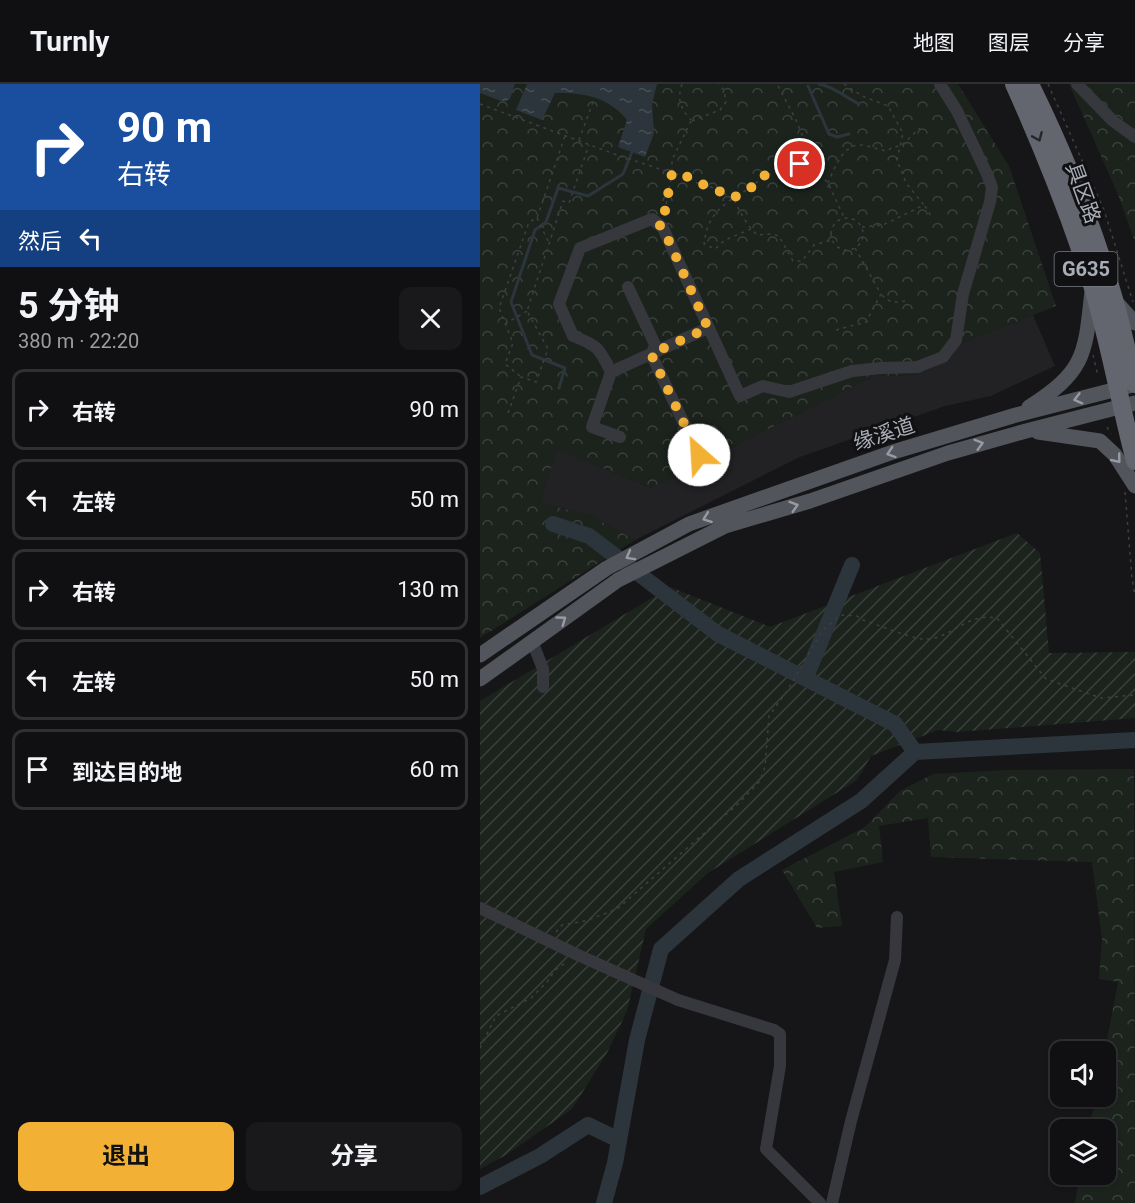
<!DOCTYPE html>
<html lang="zh">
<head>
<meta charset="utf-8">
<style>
  body { margin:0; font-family:Roboto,"Noto Sans SC",sans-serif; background:#19191b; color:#f1f3f6; height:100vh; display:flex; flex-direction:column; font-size:22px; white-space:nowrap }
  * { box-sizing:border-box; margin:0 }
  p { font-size:20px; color:#9c9d9f }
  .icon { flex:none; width:33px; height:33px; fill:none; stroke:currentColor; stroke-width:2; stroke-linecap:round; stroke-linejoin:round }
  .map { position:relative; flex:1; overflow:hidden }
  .sheet { display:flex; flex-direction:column; background:#101012; width:480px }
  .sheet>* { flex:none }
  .guide { background:#1a4fa0; color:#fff; overflow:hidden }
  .controls { position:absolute; left:570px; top:957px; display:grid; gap:12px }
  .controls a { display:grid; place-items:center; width:66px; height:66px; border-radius:12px; background:#101012; box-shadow:0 2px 4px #0004,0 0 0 2px #303032; font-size:30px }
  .pin { position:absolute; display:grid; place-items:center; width:51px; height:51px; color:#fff; margin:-26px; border:3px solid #fff; border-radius:50%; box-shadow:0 2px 6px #0007 }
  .me { position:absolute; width:66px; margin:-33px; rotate:334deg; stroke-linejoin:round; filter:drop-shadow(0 0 4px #0008) }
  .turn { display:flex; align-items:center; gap:21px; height:126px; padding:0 18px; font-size:27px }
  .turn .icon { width:78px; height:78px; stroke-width:2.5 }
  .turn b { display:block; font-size:42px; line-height:51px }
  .then { display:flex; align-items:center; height:57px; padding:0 18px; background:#0003; gap:12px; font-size:22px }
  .round { display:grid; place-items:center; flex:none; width:63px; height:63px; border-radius:12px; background:#19191b }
  .summary { display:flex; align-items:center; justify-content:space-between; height:102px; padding:0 18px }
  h1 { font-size:36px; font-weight:700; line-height:45px }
  .action { display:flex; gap:12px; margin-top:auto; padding:12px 18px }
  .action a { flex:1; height:69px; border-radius:12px; background:#f2b134; color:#111; font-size:24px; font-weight:700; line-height:69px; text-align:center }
  .action a+a { background:#19191b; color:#f1f3f6 }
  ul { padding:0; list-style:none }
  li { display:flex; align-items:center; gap:18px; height:81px; margin:0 12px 9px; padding:0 6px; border:3px solid #303032; border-radius:12px }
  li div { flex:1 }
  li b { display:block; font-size:22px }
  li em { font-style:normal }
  header { display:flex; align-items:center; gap:36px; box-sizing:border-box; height:84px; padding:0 30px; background:#101012; border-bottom:2px solid #303032 }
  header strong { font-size:28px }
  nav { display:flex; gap:33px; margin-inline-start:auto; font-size:21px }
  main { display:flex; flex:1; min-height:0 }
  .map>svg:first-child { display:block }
  .built { fill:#222225 }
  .forest { fill:url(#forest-crowns) }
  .garden { fill:url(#garden-furrows) }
  .water { fill:url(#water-ripples) }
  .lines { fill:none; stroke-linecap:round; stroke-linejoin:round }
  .stream { stroke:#2c353c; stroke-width:3 }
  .river { stroke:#2c353c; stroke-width:16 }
  .path { stroke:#3d3f44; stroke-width:1.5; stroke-dasharray:3 4.5; stroke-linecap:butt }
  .minor { stroke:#37383d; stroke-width:12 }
  .major { stroke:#53555c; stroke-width:15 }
  .highway { stroke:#63666e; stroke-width:18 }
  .oneway { stroke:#26262a }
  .oneway2 { stroke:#979ba6 }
  .route { stroke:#f2b134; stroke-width:10; stroke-dasharray:0 18 }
  .labels { text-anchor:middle; stroke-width:6; stroke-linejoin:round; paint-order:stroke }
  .shield { fill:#111113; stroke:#7b7e86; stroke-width:1.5 }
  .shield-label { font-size:20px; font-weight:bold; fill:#a8adb8 }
  .street-label { font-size:21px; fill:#a8adb8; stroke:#111113 }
</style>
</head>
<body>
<header>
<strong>Turnly</strong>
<nav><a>地图</a><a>图层</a><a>分享</a></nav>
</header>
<main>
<section class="sheet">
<div class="guide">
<div class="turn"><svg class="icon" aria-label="right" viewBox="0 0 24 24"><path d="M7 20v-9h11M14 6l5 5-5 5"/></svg><div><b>90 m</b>右转</div></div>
<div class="then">然后<svg class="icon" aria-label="left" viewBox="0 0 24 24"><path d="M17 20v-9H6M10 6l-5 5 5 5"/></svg></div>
</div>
<div class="summary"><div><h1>5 分钟</h1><p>380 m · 22:20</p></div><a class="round"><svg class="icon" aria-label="close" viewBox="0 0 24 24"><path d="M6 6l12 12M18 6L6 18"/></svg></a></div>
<ul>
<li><svg class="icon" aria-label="right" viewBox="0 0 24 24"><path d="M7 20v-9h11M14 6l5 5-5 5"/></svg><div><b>右转</b></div><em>90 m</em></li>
<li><svg class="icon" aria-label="left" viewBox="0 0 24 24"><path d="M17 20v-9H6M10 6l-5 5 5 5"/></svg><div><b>左转</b></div><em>50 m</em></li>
<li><svg class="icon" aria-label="right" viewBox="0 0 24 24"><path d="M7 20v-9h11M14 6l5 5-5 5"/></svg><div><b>右转</b></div><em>130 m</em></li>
<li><svg class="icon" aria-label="left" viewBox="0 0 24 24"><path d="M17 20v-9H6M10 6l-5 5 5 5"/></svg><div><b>左转</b></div><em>50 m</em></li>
<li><svg class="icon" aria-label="arrive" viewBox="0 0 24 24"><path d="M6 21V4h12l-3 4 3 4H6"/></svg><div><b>到达目的地</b></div><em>60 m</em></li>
</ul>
<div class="action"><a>退出</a><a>分享</a></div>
</section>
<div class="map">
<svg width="655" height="1119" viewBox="0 0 655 1119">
  <defs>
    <pattern id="forest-crowns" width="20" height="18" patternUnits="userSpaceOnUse" patternTransform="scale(1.5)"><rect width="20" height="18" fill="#1c231d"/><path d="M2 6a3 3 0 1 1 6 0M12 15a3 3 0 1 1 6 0" fill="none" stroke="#3a403c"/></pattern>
    <pattern id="garden-furrows" width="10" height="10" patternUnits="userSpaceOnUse" patternTransform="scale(1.5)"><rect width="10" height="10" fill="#1c231d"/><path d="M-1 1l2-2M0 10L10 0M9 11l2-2" fill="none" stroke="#3a403c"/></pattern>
    <pattern id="water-ripples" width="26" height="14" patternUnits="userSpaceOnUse" patternTransform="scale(1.5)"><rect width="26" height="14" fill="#2c353c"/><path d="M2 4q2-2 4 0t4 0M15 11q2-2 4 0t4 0" fill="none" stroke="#485056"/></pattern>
  </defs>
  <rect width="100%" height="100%" fill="#161618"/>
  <path class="built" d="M553,231L575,282L511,312L465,322L320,373L155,456L110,431L60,419L77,365L171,404L394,292L435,291L479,260Z"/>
  <path class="forest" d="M0,0H478L529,82L576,222L479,260L472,274L435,291L394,292L171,404L77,365L60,419L110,431L155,456L0,554Z
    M589,0H655V158L637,108Z
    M654,685L655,1119H595L600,1091L626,1090V1046L609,1045L616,1013L626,1012L625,967L638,898L619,895L622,855L612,778L451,773L448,734L399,742L403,778L354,788L362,842L337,844L302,786L385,743L420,707L453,690L526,686Z"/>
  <path class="garden" d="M537,449L560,469L569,569L655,568V634L478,648L458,646L391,672L377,696L228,789L166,845L147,927L127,969L92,1025L26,1071L0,1085V617L190,503L290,543Z"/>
  <path class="water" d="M0,0H35L30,15L24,18L0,9Z
    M47,0H177L172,20L174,49L165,73L138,63L147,36C129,13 103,8 75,9L62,36L36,26Z"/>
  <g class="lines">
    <path class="stream" d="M339,0C353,2 365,13 379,20
      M328,2L349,50L357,53L369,50
      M79,304L85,284L52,271L31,218L55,146L66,138L78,104L108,112L143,90L152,68"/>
    <path class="river" d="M73,440L109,452L238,550L415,640L435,668L381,717L259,795L181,865L157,956L135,1079L124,1119
      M326,593L372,481
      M435,668L655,656
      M0,1103L60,1072L108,1041L139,1056"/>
    <path class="path" d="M202,0C197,15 200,24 211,36
      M364,0L382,12L408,22L423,49L417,76L426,99L444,121L403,141L382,143
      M568,0L624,126L653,218
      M0,20L137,71L192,89L184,132
      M211,37L192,76V89L208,93L217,99L229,102L253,114L272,103L283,92L333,77L316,36L297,0
      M212,37L240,26L246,18L244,6L238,0
      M99,56L113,18
      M333,77L337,87L348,99L364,133
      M348,99C354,86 361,64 377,61C387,60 397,66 407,67L413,63L421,62L440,44
      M445,122L451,132
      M351 150a16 16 0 1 1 32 0a16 16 0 1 1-32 0Z
      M57,134L69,159
      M271,145L245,156L235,165L224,160C227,137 234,128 253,114C260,128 266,140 277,151L292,150L299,152L313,177H322L334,161L352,156
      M402,211C409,219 415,219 425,217
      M25,240L47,227
      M356,246L386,238L401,210L375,164
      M613,271L618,292
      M40,292L25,280L33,259L19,224L49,138L57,134L85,52
      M28,329L41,293L56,298L68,265L47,227L83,117L89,119L109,61
      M627,343L631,350
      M645,408L652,494L655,512
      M76,848L82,841L105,837L137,825L259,719L280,697L285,683L289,632L307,607L342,547L358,533L363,531L377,532L383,536C398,541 428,553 442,555C471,557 485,528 517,534L566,595L621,614L655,611
      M0,964L16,932L51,914L67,898L75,886L87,878"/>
    <path class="minor" d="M597,0L633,37L655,53
      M148,203L178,267
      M171,270L219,371
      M131,288C119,264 119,262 93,252L79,220L100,164L172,135L183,144L260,312L283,302L309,308L372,287L401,284L437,283L463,273L476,256L483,210L510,118L512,103L507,90L477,27L460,0
      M140,353L112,343L131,288L228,244
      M52,557L63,585V603
      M0,824L98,871L198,916L294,946L300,950V982L286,1065L340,1119
      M352,1119L371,1037L415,876L417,833"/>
    <path class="major" d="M635,217L655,239
      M549,323C606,287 605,270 612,207
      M558,348L620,357L635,371L655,402
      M0,571L127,484L209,440L413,368L536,331L649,302
      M0,595L138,496L245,442L330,417L468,369L546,347L655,319"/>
    <path class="highway" d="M534,0C564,67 591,134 613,204C630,261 640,320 655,377
      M550,0C584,69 613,141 634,215C642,243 648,272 655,300"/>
  </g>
  <defs><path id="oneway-chevron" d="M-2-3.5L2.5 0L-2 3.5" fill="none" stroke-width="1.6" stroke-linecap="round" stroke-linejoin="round" transform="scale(1.5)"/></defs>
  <use class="oneway" href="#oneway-chevron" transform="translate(558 53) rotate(67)"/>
  <g class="oneway2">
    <use href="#oneway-chevron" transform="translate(598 315) rotate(165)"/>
    <use href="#oneway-chevron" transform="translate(499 360) rotate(-16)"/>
    <use href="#oneway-chevron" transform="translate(411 369) rotate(162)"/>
    <use href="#oneway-chevron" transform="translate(637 375) rotate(51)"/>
    <use href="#oneway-chevron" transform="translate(314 422) rotate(-17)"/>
    <use href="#oneway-chevron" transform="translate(227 434) rotate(160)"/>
    <use href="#oneway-chevron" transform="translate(150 472) rotate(151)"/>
    <use href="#oneway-chevron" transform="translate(82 536) rotate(-36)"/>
  </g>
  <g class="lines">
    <path class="route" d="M219,371L171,270L228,244L183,144L178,140L184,132L192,89L208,93L217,99L229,102L253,114L272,103L283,92L320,80"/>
  </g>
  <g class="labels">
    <rect class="shield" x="574.5" y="168" width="63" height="34" rx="4.5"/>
    <g class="shield-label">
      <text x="606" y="192">G635</text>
    </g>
    <g class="street-label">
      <text transform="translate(603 109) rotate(70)" y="7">具区路</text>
      <text transform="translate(404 350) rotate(-18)" y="7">缘溪道</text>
    </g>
  </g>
</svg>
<div class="controls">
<a><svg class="icon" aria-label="sound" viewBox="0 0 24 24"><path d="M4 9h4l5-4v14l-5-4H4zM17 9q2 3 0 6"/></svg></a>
<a><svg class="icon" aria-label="layers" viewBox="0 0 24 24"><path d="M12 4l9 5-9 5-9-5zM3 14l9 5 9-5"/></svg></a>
</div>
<div class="pin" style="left:320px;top:80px;background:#d93025"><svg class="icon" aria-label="arrive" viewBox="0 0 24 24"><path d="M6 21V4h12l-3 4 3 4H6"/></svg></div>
<svg class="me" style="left:219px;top:371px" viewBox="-20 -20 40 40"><circle r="19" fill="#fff"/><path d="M0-13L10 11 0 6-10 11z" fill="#f2b134"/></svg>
</div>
</main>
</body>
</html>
